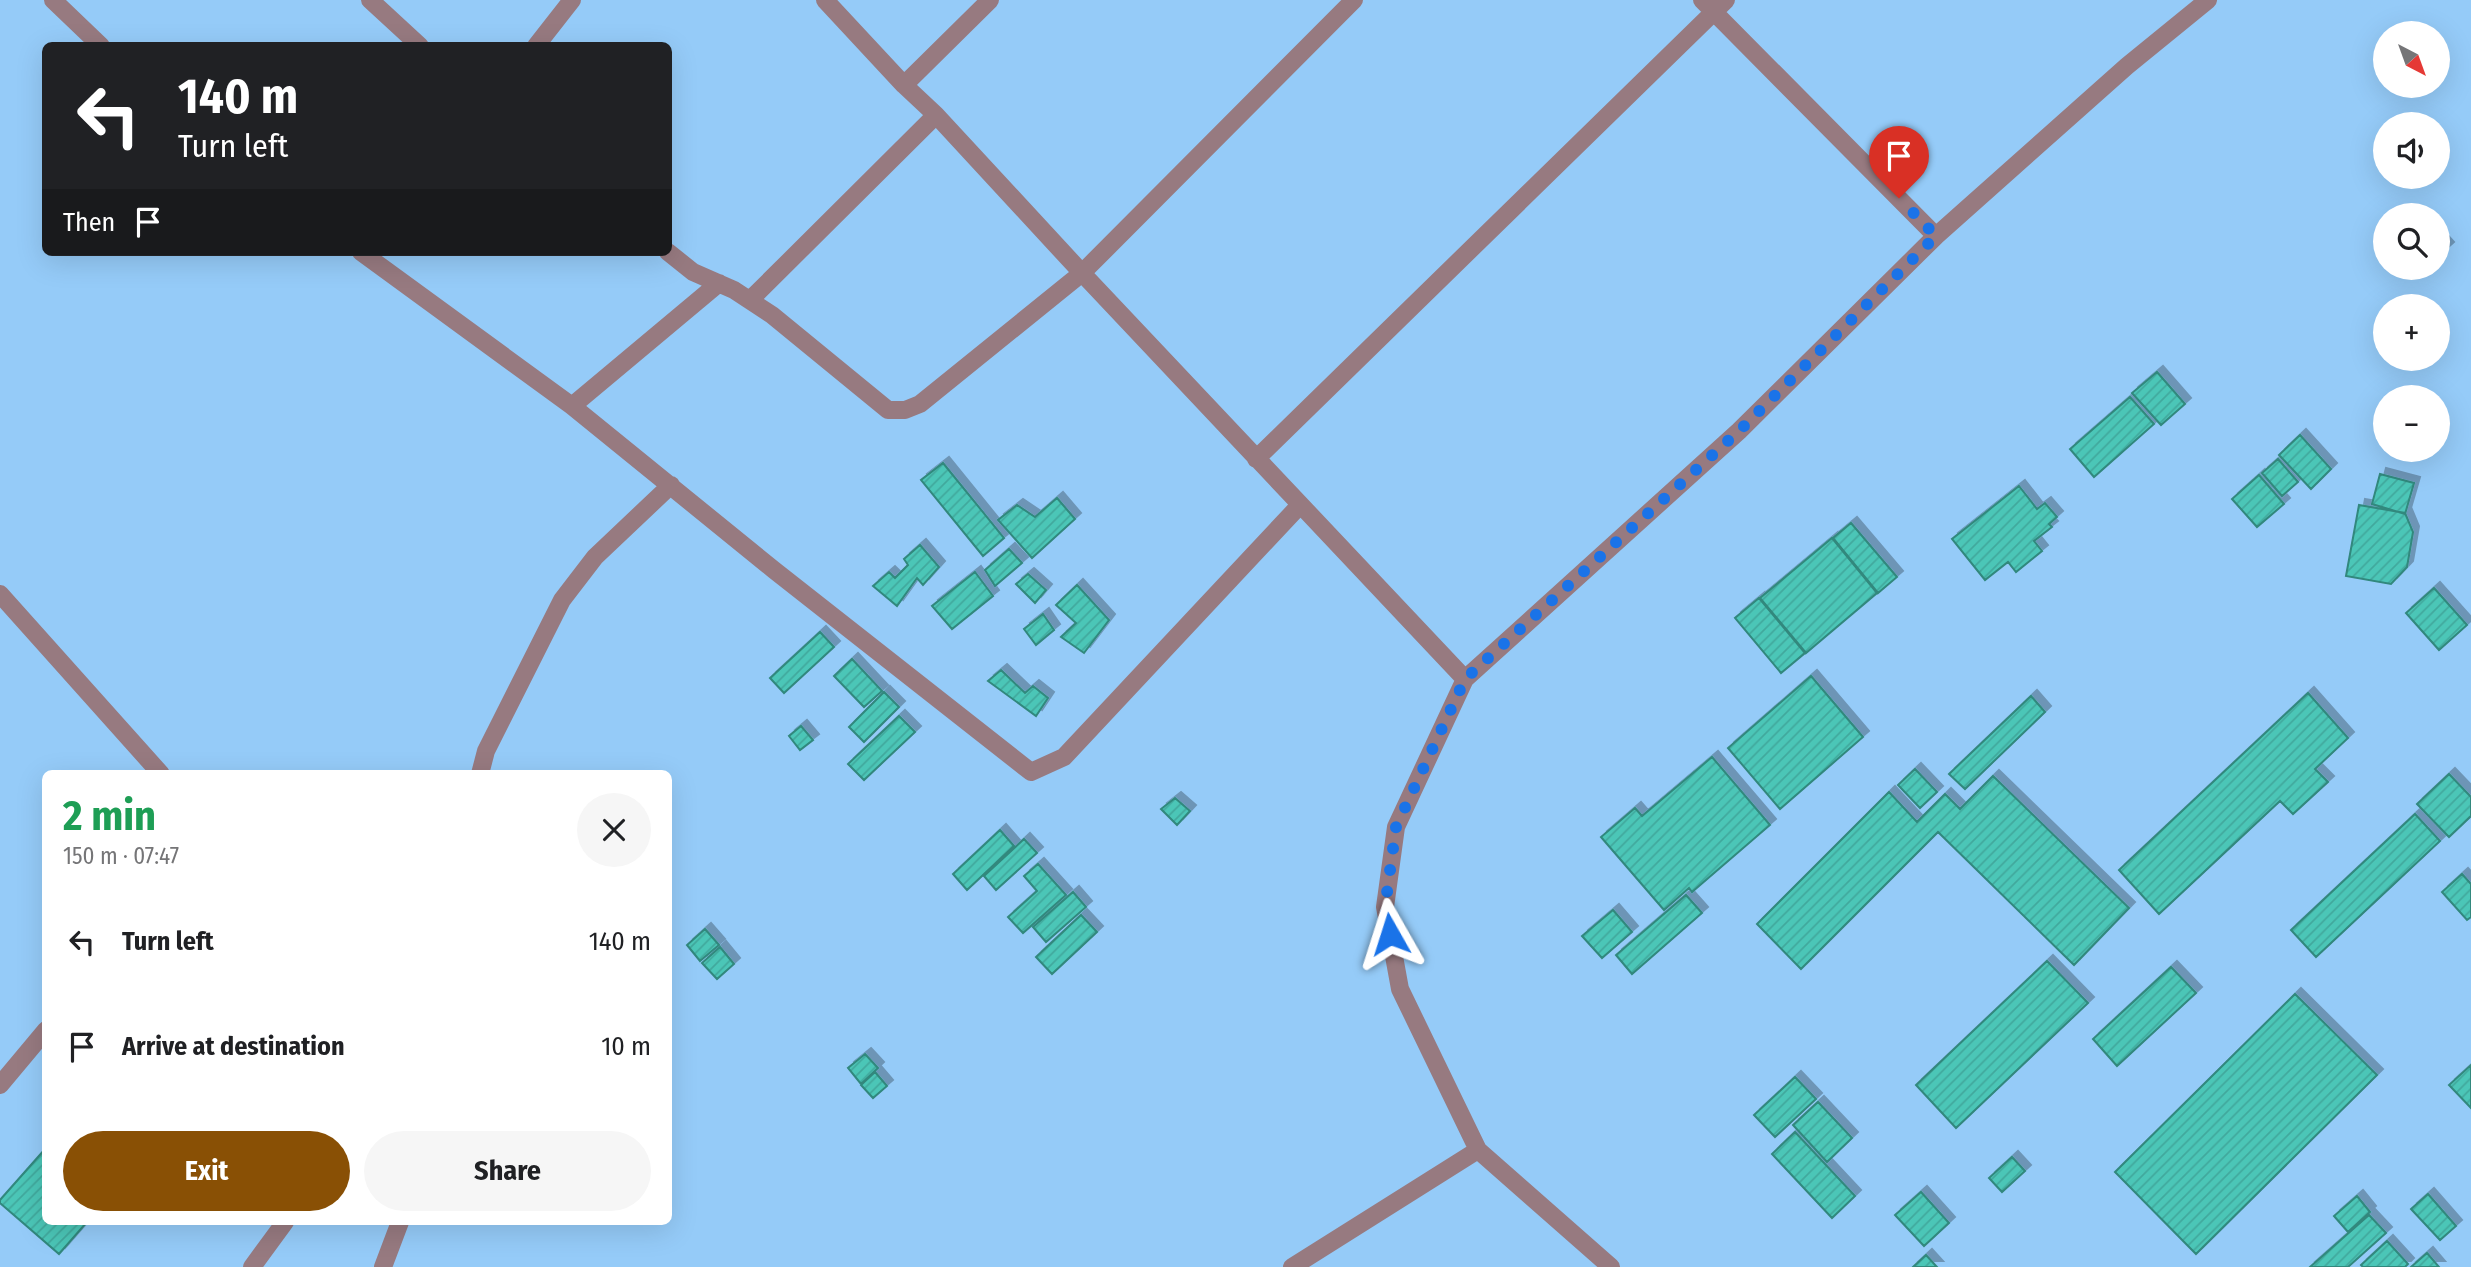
<!DOCTYPE html>
<html lang="en">
<head>
<meta charset="utf-8">
<style>
  body { margin:0; font-family:"Fira Sans Condensed",sans-serif; background:#f6f6f6; color:#202124; height:100vh; display:flex; flex-direction:column; font-size:26px; white-space:nowrap }
  * { box-sizing:border-box; margin:0 }
  p { font-size:23px; color:#757577 }
  .icon { flex:none; width:38px; height:38px; fill:none; stroke:currentColor; stroke-width:2; stroke-linecap:round; stroke-linejoin:round }
  .map { position:relative; flex:1; overflow:hidden }
  .details { position:absolute; left:42px; top:770px; width:630px; height:455px; display:flex; flex-direction:column; background:#fff; border-radius:10px; box-shadow:0 7px 28px #0002 }
  .details>* { flex:none }
  .top-card { position:absolute; left:42px; top:42px; width:630px; height:214px; border-radius:10px; box-shadow:0 7px 28px #0002; background:#202124; color:#fff; overflow:hidden }
  .needle { width:46px; rotate:139deg }
  .buttons { position:absolute; left:2373px; top:21px; display:grid; gap:14px }
  .buttons a { display:grid; place-items:center; width:77px; height:77px; border-radius:50%; background:#fff; box-shadow:0 7px 28px #0002; font-size:35px }
  .pin { position:absolute; display:grid; place-items:center; width:60px; height:60px; color:#fff; margin:-72px -30px; border-radius:50% 50% 50% 0; rotate:-45deg; box-shadow:0 0 7px #0007 }
  .pin .icon { rotate:45deg }
  .me { position:absolute; width:77px; margin:-38px; rotate:354deg; stroke-linejoin:round; filter:drop-shadow(0 0 5px #0008) }
  .turn { display:flex; align-items:center; gap:24px; height:147px; padding:0 21px; font-size:32px }
  .turn .icon { width:91px; height:91px; stroke-width:2.5 }
  .turn b { display:block; font-size:49px; line-height:60px }
  .then { display:flex; align-items:center; height:66px; padding:0 21px; background:#0003; gap:14px; font-size:26px }
  .round { display:grid; place-items:center; flex:none; width:74px; height:74px; border-radius:37px; background:#f6f6f6 }
  .summary { display:flex; align-items:center; justify-content:space-between; height:119px; padding:0 21px }
  h1 { font-size:42px; font-weight:700; line-height:52px; color:#1e9e55 }
  .action { display:flex; gap:14px; margin-top:auto; padding:14px 21px }
  .action a { flex:1; height:80px; border-radius:42px; background:#895005; color:#fff; font-size:28px; font-weight:700; line-height:80px; text-align:center }
  .action a+a { background:#f6f6f6; color:#202124 }
  ul { padding:0; list-style:none }
  li { display:flex; align-items:center; gap:21px; height:105px; padding:0 21px }
  li div { flex:1 }
  li b { display:block; font-size:26px }
  li em { font-style:normal }
  .map>svg:first-child { display:block }
  .building { fill:url(#building-hatch); stroke:#30887d; stroke-width:2; filter:url(#shadow) }
  .lines { fill:none; stroke-linecap:round; stroke-linejoin:round }
  .minor { stroke:#977a80; stroke-width:18 }
  .route { stroke:#1a73e8; stroke-width:12; stroke-dasharray:0 21.6 }
</style>
</head>
<body>
<div class="map">
<svg width="2471" height="1267" viewBox="0 0 2471 1267">
  <defs>
    <pattern id="building-hatch" width="6" height="6" patternUnits="userSpaceOnUse" patternTransform="scale(1.75)"><rect width="6" height="6" fill="#4cc6b7"/><path d="M-1 1l2-2M0 6l6-6M5 7l2-2" fill="none" stroke="#41a99d"/></pattern>
    <filter id="shadow"><feDropShadow dx="6" dy="-6" stdDeviation="0" flood-color="#0004"/></filter>
  </defs>
  <rect width="100%" height="100%" fill="#95cbf8"/>
  <path class="building" d="M2438,237L2448,248L2438,257Z
    M2405,268H2425L2413,278Z
    M2157,372L2185,404L2161,425L2132,393Z
    M2130,397L2154,424L2094,477L2070,449Z
    M2300,435L2331,469L2311,489L2279,455Z
    M2278,459L2298,482L2282,496L2262,473Z
    M943,463L1004,538L983,556L921,480Z
    M2380,474L2414,483L2405,514L2372,504Z
    M2259,475L2284,504L2257,527L2232,499Z
    M2019,486L2037,509L2045,503L2057,517L2049,524L2052,527L2034,541L2042,551L2016,572L2008,562L1985,580L1952,539Z
    M1057,498L1075,519L1032,558L998,520L1017,505L1035,517Z
    M2359,505L2405,513L2413,532L2407,567L2391,584L2346,576Z
    M1851,523L1897,577L1878,593L1833,538Z
    M1832,538L1877,593L1806,653L1760,598Z
    M920,545L939,567L923,585L917,578L897,606L873,586L889,572L895,578L908,565L904,559Z
    M1009,549L1022,563L995,586L985,570Z
    M975,572L993,596L952,629L932,606Z
    M1028,574L1046,590L1035,603L1016,584Z
    M1077,585L1109,620L1084,653L1061,637L1076,623L1056,605Z
    M2434,588L2467,625L2439,650L2406,613Z
    M1759,598L1805,653L1781,673L1735,618Z
    M1043,614L1054,630L1036,645L1024,629Z
    M820,632L834,647L784,693L770,678Z
    M852,659L882,691L864,707L834,676Z
    M1001,670L1025,693L1033,686L1048,698L1036,716L988,681Z
    M1811,676L1863,737L1780,809L1728,748Z
    M884,692L899,707L864,742L849,727Z
    M2308,693L2348,738L2315,769L2328,782L2293,814L2280,801L2159,914L2119,870Z
    M2031,696L2045,712L1965,789L1949,774Z
    M899,716L915,732L864,780L848,764Z
    M801,726L813,740L800,750L789,736Z
    M1712,757L1770,825L1692,892L1689,888L1664,910L1601,837L1635,808L1642,816Z
    M1915,769L1937,792L1920,808L1898,785Z
    M2449,774L2471,797V816L2449,837L2417,804Z
    M1993,776L2129,908L2074,965L1938,832L1801,969L1757,924L1889,792L1917,822L1945,794L1960,809Z
    M1175,798L1190,811L1177,825L1161,809Z
    M2415,814L2440,841L2316,957L2291,930Z
    M1000,830L1014,846L967,890L953,874Z
    M1024,839L1037,853L996,890L984,876Z
    M1038,864L1066,895L1023,933L1008,917L1037,891L1024,876Z
    M2462,874L2471,884V917L2467,920L2442,892Z
    M1073,892L1086,907L1046,942L1033,927Z
    M1686,895L1702,913L1632,974L1616,955Z
    M1613,910L1632,932L1602,958L1582,936Z
    M1081,915L1097,932L1052,974L1036,957Z
    M705,929L719,945L700,961L687,945Z
    M720,947L734,964L717,979L702,963Z
    M2047,961L2088,1003L1956,1128L1916,1085Z
    M2171,967L2196,993L2117,1066L2093,1039Z
    M2295,994L2377,1075L2196,1254L2115,1172Z
    M865,1054L878,1068L861,1084L848,1068Z
    M2471,1065V1108L2449,1085Z
    M875,1072L887,1086L873,1098L861,1085Z
    M1795,1077L1816,1099L1775,1137L1754,1115Z
    M1818,1102L1852,1138L1827,1162L1793,1125Z
    M1795,1132L1855,1196L1832,1218L1772,1154Z
    M46,1148V1222H87L59,1254L0,1203V1200Z
    M2012,1157L2025,1171L2002,1192L1989,1178Z
    M1921,1192L1949,1223L1924,1246L1895,1215Z
    M2428,1194L2456,1226L2440,1240L2411,1209Z
    M2357,1196L2370,1212L2348,1232L2334,1216Z
    M2369,1215L2386,1233L2348,1267H2310Z
    M2387,1241L2408,1264L2405,1267H2363L2361,1265Z
    M2427,1253L2439,1267H2411Z
    M1926,1255L1937,1267H1913Z"/>
  <g class="lines">
    <path class="minor" d="M53,0L101,46
      M370,0L420,46
      M825,0L904,85L936,115L1082,273L1465,679
      M1702,0L1936,236
      M536,46L572,0
      M904,85L990,0
      M361,252L572,406L774,570L1031,772L1064,757L1300,505
      M668,252L693,272L734,290L772,315L888,410H905L920,404L1082,273L1354,0
      M750,300L936,115
      M572,406L719,283
      M1256,459L1726,0
      M0,594L161,774
      M480,774L486,751L562,600L595,557L671,485
      M0,1085L46,1030
      M252,1267L285,1222
      M383,1267L400,1222
      M1292,1267L1478,1150
      M1611,1267L1478,1150L1400,989L1385,907L1396,827L1465,679L1739,431L1936,236L2127,66L2208,0"/>
  </g>
  <g class="lines">
    <path class="route" d="M1390,934L1385,907L1396,827L1465,679L1739,431L1936,236L1899,198"/>
  </g>
</svg>
<div class="buttons">
<a><svg class="needle" viewBox="-14 -14 28 28"><path d="M0-13l5 13h-10z" fill="#e53935"/><path d="M0 13l5-13h-10z" fill="#757577"/></svg></a>
<a><svg class="icon" aria-label="sound" viewBox="0 0 24 24"><path d="M4 9h4l5-4v14l-5-4H4zM17 9q2 3 0 6"/></svg></a>
<a><svg class="icon" aria-label="search" viewBox="0 0 24 24"><circle cx="10" cy="10" r="6"/><path d="M15 15l6 6"/></svg></a>
<a>+</a>
<a>−</a>
</div>
<div class="pin" style="left:1899px;top:198px;background:#d93025"><svg class="icon" aria-label="arrive" viewBox="0 0 24 24"><path d="M6 21V4h12l-3 4 3 4H6"/></svg></div>
<svg class="me" style="left:1390px;top:934px" viewBox="-20 -20 40 40"><path d="M0-17L14 15 0 8-14 15z" fill="#1a73e8" stroke="#fff" stroke-width="4"/></svg>
<div class="top-card">
<div class="turn"><svg class="icon" aria-label="left" viewBox="0 0 24 24"><path d="M17 20v-9H6M10 6l-5 5 5 5"/></svg><div><b>140 m</b>Turn left</div></div>
<div class="then">Then<svg class="icon" aria-label="arrive" viewBox="0 0 24 24"><path d="M6 21V4h12l-3 4 3 4H6"/></svg></div>
</div>
<section class="details">
<div class="summary"><div><h1>2 min</h1><p>150 m · 07:47</p></div><a class="round"><svg class="icon" aria-label="close" viewBox="0 0 24 24"><path d="M6 6l12 12M18 6L6 18"/></svg></a></div>
<ul>
<li><svg class="icon" aria-label="left" viewBox="0 0 24 24"><path d="M17 20v-9H6M10 6l-5 5 5 5"/></svg><div><b>Turn left</b></div><em>140 m</em></li>
<li><svg class="icon" aria-label="arrive" viewBox="0 0 24 24"><path d="M6 21V4h12l-3 4 3 4H6"/></svg><div><b>Arrive at destination</b></div><em>10 m</em></li>
</ul>
<div class="action"><a>Exit</a><a>Share</a></div>
</section>
</div>
</body>
</html>
